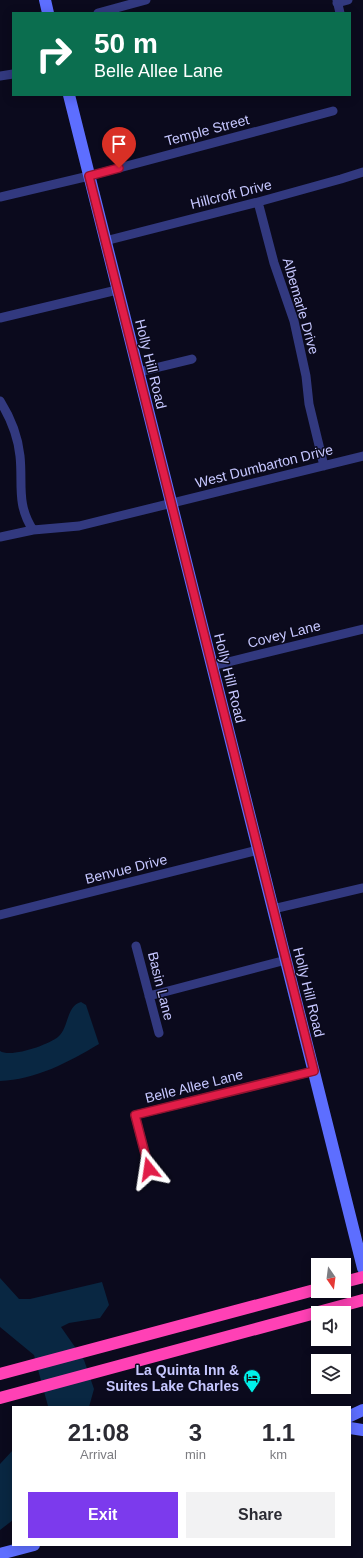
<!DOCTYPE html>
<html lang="en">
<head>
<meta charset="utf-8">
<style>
  body { margin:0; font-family:Arial,sans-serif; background:#f2f2f3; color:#2b2b33; height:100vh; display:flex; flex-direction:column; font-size:15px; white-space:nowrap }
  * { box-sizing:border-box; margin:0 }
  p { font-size:13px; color:#7c7c81 }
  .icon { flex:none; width:22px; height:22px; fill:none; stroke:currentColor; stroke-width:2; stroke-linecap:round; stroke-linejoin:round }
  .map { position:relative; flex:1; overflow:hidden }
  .panel { position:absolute; left:12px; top:1406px; width:339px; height:140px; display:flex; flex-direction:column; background:#fff; border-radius:0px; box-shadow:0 2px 10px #0003 }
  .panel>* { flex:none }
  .banner { position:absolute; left:12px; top:12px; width:339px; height:84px; border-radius:0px; box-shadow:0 2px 10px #0003; background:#0b6e4f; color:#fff; overflow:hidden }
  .needle { width:26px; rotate:166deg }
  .controls { position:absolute; left:311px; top:1258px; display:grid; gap:8px }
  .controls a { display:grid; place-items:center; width:40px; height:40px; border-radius:0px; background:#fff; box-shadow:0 2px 10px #0003; font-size:20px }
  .pin { position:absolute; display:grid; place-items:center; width:34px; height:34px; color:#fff; margin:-41px -17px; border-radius:50% 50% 50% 0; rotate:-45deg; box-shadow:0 0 4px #0007 }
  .pin .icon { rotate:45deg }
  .me { position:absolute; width:44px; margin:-22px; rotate:345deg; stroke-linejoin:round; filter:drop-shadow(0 0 3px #0008) }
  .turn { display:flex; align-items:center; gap:14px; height:84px; padding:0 16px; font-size:18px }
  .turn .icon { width:52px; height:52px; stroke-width:2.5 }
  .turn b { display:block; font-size:28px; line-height:34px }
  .eta { display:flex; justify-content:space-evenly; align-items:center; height:68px; text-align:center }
  .eta b { font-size:24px; font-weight:700; line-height:28px }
  .cta { display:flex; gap:8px; margin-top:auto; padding:8px 16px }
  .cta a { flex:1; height:46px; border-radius:0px; background:#7c3aed; color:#fff; font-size:16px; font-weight:700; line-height:46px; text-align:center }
  .cta a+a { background:#f2f2f3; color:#2b2b33 }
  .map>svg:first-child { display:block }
  .water { fill:#092742 }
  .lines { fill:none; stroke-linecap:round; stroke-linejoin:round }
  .street { stroke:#32397f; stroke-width:9 }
  .secondary { stroke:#5d6eff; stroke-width:12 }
  .highway { stroke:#ff41b5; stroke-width:12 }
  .route-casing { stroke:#92132f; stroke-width:10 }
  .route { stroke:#e11d48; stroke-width:7 }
  .labels { text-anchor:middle; stroke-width:3; stroke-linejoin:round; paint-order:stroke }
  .street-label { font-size:14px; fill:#c6c7ff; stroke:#0b0a1d }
  .poi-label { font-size:14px; font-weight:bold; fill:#c6c7ff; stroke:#0b0a1d; text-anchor:end }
</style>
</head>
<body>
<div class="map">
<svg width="363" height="1558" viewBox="0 0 363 1558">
  <rect width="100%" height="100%" fill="#0b0a1d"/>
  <path class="water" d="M81,1002L86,1005L99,1044C69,1062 35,1080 0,1081V1051C11,1058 48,1045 58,1037C69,1028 66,1006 81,1002Z
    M0,1278L19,1299H30L102,1282L109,1305L100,1318L69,1323L61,1327L84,1360L94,1389L89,1407H47L48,1406L34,1355L0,1327Z
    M13,1450V1520L0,1530V1464Z"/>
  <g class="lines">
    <path class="street" d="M337,0L340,13
      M337,3L348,0
      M98,13L146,0
      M0,76L13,74
      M0,197L89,176L333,111
      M258,202L274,263L294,321L306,376L309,404L324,466
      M105,241L258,202L341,179L363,172
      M0,318L117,290
      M138,372L192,359
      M0,401C10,417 18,437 20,456C23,484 16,504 33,530
      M0,537L33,530L79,526L363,456
      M212,666L363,629
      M273,909L363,888
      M0,915L258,850
      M136,946L159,1033
      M149,996L286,960
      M149,1169L135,1115L314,1071"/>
    <path class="secondary" d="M45,0L48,13
      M69,95L363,1268
      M350,1416L363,1410
      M350,1428L363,1430
      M0,1554L34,1545"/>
    <path class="highway" d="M344,1282L363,1277
      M0,1374L318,1289
      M0,1398L363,1300"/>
  </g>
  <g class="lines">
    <g class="route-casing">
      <path id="route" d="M119,168L89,176L314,1071L135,1115L149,1169"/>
    </g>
    <use href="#route" class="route"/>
  </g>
  <defs>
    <g id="hotel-pin" transform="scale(0.9)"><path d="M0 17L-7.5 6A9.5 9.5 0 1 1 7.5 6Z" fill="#00f1ea" stroke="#0b0a1d"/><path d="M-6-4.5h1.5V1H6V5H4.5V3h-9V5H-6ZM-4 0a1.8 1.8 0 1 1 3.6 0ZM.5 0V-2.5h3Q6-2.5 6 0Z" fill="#111"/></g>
  </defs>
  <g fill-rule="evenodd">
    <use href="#hotel-pin" x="252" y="1378"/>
  </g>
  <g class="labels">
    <g class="street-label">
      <text transform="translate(207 130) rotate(-15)" y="5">Temple Street</text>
      <text transform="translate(231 194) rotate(-14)" y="5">Hillcroft Drive</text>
      <text transform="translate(301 306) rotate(74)" y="5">Albemarle Drive</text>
      <text transform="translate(151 364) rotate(76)" y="5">Holly Hill Road</text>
      <text transform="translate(264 466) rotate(-14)" y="5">West Dumbarton Drive</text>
      <text transform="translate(284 634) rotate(-14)" y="5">Covey Lane</text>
      <text transform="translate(230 678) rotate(76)" y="5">Holly Hill Road</text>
      <text transform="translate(126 869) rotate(-14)" y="5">Benvue Drive</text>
      <text transform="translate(161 986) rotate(76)" y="5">Basin Lane</text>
      <text transform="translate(309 992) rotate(76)" y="5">Holly Hill Road</text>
      <text transform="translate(194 1086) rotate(-14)" y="5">Belle Allee Lane</text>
    </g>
    <g class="poi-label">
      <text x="239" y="1375">La Quinta Inn &amp;<tspan x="239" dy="16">Suites Lake Charles</tspan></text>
    </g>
  </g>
</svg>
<div class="controls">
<a><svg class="needle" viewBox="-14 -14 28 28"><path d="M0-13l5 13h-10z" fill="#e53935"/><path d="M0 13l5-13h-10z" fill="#7c7c81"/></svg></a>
<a><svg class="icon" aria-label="sound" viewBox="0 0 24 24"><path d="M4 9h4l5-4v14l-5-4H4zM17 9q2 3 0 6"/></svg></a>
<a><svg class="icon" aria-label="layers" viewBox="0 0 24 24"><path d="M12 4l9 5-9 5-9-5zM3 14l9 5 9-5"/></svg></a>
</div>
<div class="pin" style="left:119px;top:168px;background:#d93025"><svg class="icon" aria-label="arrive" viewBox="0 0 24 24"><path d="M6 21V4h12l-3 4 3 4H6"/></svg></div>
<svg class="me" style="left:149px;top:1169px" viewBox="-20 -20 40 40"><path d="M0-17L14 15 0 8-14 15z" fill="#e11d48" stroke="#fff" stroke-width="4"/></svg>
<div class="banner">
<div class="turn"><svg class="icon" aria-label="right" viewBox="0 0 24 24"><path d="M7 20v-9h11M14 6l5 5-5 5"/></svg><div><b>50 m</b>Belle Allee Lane</div></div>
</div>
<section class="panel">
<div class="eta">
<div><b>21:08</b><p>Arrival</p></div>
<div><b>3</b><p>min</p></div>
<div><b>1.1</b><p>km</p></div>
</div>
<div class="cta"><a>Exit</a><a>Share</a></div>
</section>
</div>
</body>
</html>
